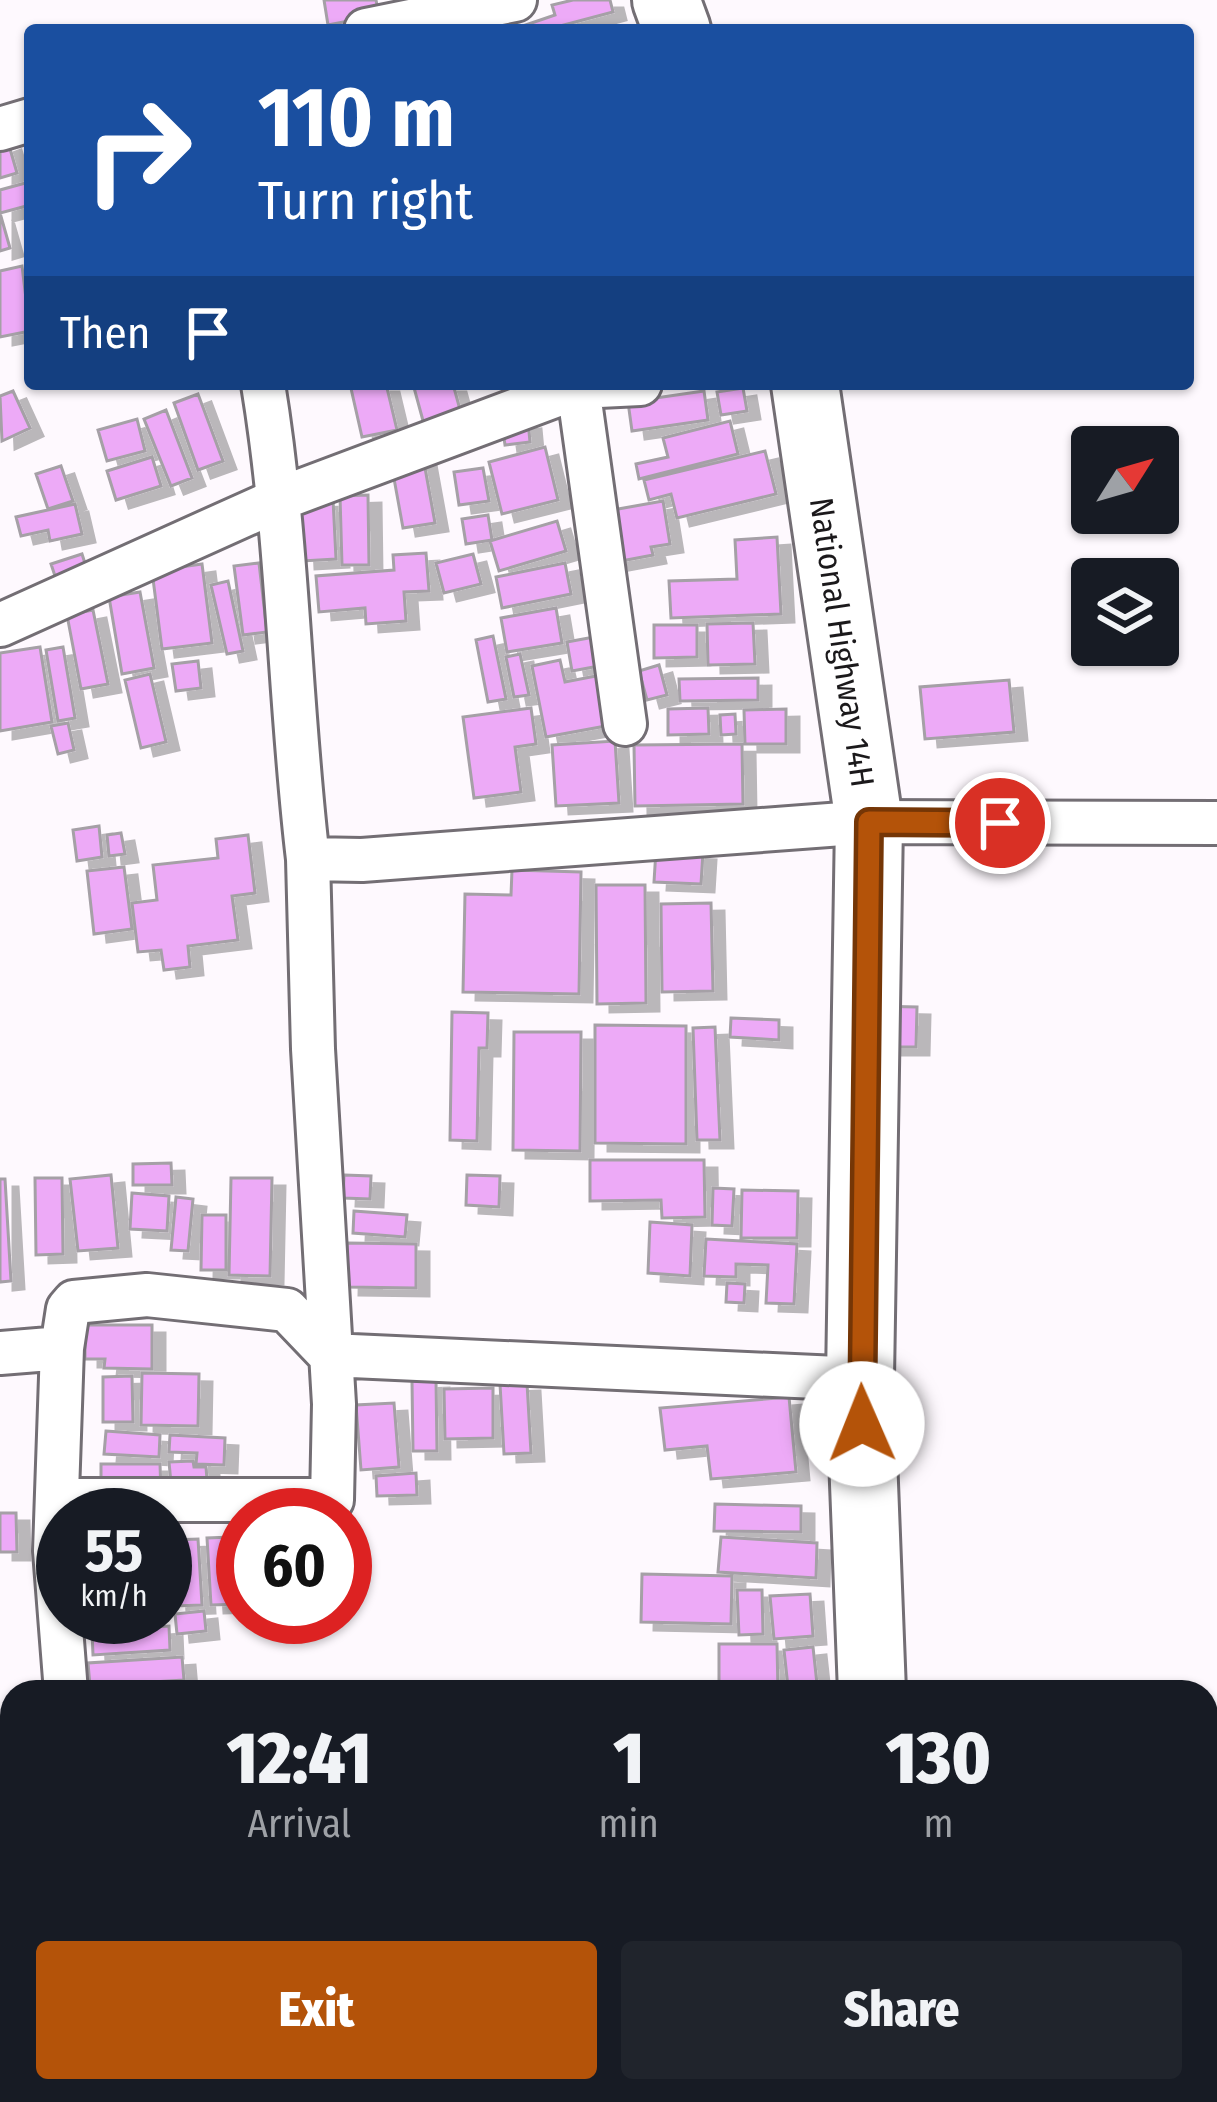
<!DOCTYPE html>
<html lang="en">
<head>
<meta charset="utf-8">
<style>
  body { margin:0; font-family:"Fira Sans Condensed",sans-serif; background:#20242c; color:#f1f3f6; height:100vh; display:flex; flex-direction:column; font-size:45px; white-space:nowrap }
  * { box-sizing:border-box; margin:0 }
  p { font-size:39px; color:#9ea1a6 }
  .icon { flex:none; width:66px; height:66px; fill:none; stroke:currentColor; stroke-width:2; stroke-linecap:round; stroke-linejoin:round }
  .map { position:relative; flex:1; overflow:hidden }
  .panel { position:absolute; left:0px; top:1680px; width:1218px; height:423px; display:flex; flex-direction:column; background:#171b24; border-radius:36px 36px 0 0; box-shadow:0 3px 9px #0004 }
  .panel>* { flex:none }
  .top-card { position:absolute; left:24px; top:24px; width:1170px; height:366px; border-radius:12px; box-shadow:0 3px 9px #0004; background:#1a4fa0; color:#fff; overflow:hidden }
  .needle { width:78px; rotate:53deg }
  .buttons { position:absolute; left:1071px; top:426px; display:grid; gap:24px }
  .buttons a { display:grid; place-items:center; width:108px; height:108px; border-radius:12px; background:#171b24; box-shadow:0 3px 9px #0004; font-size:60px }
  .speed { position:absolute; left:36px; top:1488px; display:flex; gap:24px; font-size:60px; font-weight:700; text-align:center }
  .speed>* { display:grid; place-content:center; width:156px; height:156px; border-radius:50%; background:#171b24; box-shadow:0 3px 9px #0004; line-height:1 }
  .speed small { font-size:30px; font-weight:400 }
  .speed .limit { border:18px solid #d22; background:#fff; color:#111 }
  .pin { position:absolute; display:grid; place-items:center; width:102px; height:102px; color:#fff; margin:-51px; border:6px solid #fff; border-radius:50%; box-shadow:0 3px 12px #0007 }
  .me { position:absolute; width:132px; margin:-66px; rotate:359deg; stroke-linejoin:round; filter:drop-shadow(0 0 9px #0008) }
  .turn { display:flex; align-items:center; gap:42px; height:252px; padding:0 36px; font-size:54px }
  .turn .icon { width:156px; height:156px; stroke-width:2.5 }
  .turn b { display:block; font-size:84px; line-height:102px }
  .then { display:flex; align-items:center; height:114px; padding:0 36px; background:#0003; gap:24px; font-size:45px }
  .eta { display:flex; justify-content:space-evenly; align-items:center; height:204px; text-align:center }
  .eta b { font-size:72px; font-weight:800; line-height:84px }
  .action { display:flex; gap:24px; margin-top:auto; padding:24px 36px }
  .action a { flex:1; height:138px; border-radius:12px; background:#b45309; color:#fff; font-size:48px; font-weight:800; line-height:138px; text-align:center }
  .action a+a { background:#20242c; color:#f1f3f6 }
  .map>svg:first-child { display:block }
  .building { fill:#edaaf7; stroke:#a5a0a6; stroke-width:3; filter:url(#shadow) }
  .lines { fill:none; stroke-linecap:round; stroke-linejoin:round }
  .minor-casing { stroke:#736e74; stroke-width:48 }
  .primary-casing { stroke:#736e74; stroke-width:72 }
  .minor { stroke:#fff; stroke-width:42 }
  .primary { stroke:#fff; stroke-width:66 }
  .route-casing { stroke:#753606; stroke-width:30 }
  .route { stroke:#b45309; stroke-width:21 }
  .labels { text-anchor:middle; stroke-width:9; stroke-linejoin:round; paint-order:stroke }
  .street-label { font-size:33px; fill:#1b191b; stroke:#fff }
</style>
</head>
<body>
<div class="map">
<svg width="1217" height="2102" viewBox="0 0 1217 2102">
  <defs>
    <filter id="shadow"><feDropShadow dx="13" dy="8" stdDeviation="0" flood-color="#0004"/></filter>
  </defs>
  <rect width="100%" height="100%" fill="#fef9fe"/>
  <path class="building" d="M324,0H376L379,15L328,25Z
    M573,0H610L613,12L545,30H511L555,15L552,5Z
    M8,142L17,173L0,178V145Z
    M29,182L30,205L0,213L10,248L0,251V190Z
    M22,266L30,331L0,337V271Z
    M350,384H386L397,430L362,437Z
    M413,384H453L462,417L425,428Z
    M743,388L747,411L721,415L717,392Z
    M13,391L30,428L2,441L0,396Z
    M704,391L708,420L632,431L628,402Z
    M198,394L223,461L198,470L174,403Z
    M166,410L192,478L171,486L144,419Z
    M137,419L145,451L107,461L98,430Z
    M528,421L530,442L505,445L502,424Z
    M730,421L738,454L639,479L636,464L668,457L663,438Z
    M421,446L435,523L403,528L389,451Z
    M545,447L558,500L502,514L489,462Z
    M765,451L776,494L677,518L671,494L649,500L644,480Z
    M152,457L161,486L116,500L107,471Z
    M61,466L73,501L48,509L36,474Z
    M483,468L489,501L459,505L454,472Z
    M368,495L369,565H342L340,496Z
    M333,499L336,559L302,561L299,500Z
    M663,501L670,544L651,547L653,555L616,562L607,511Z
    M75,504L82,534L50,541L48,530L21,536L16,517Z
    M488,515L492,540L466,544L462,519Z
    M557,521L566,551L499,571L490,541Z
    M777,537L781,614L671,618L669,581L737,579L735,540Z
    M426,553L429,591L404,592L406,621L366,624L365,608L319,612L316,576L394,570L393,555Z
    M82,554L92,585L61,594L51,564Z
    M473,554L481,584L444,593L436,563Z
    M259,563L267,632L243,635L234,566Z
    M565,563L571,594L502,608L496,577Z
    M202,564L212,643L162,649L152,571Z
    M228,581L243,651L227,654L211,585Z
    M140,592L154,668L122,674L109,597Z
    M556,608L562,643L507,652L501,618Z
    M93,610L108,684L81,689L67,615Z
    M753,623L755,664L708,665L707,624Z
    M654,625H697V657L654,658Z
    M493,636L506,699L488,702L476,640Z
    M594,637L599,666L572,671L567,642Z
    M40,647L52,722L0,731V653Z
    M63,647L75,718L58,721L46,650Z
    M520,654L529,695L514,697L506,657Z
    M560,660L565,682L601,675L611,725L546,737L532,666Z
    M198,661L201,688L176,691L172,664Z
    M659,665L667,695L647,700L639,671Z
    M150,674L166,742L141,748L125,680Z
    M758,678V700L680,701L679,679Z
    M1009,680L1014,732L925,739L920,687Z
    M531,708L536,744L515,747L521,792L474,798L463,717Z
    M708,708L709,734L668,735V709Z
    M786,709V744H745L744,710Z
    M735,714L736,734L721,735L720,715Z
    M68,723L74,750L58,754L51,726Z
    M615,741L619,803L556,806L552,745Z
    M742,744L743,804L635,806L634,745Z
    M99,826L102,857L77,861L73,830Z
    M121,833L125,854L109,856L107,835Z
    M248,835L255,893L232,896L238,940L188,946L190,967L164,970L161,950L138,952L132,903L157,900L153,865L218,858L216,839Z
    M656,850L703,852L701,884L654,882Z
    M124,867L132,929L94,934L87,871Z
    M512,870L581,872L579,994L463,992L465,894L511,895Z
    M596,885H645L646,1003L597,1004Z
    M711,903L713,991L662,992L661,904Z
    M873,1006L917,1007L916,1047H872Z
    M452,1012L488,1013L487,1048H479L477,1141L450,1140Z
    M731,1018L779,1020V1040L730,1037Z
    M595,1025L686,1026V1144L595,1143Z
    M715,1027L720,1140H697L693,1028Z
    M514,1032H581L580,1151L513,1150Z
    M590,1160H704L705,1217L662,1218L661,1200L590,1201Z
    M171,1163L172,1185H133V1164Z
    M111,1175L118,1248L78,1251L70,1179Z
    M344,1175L371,1176L370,1199L343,1198Z
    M467,1175L500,1176L499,1207L466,1205Z
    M35,1178H62L63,1254L36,1255Z
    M231,1178H272L270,1276L229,1275Z
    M0,1179H5L11,1281L0,1282Z
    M713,1188L734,1189L732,1226L712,1225Z
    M742,1190L798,1191L797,1238H741Z
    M132,1193L169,1196L167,1231L130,1229Z
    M176,1197L193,1199L188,1251L171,1250Z
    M354,1211L407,1215L405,1237L353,1233Z
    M202,1215H226V1270H201Z
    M650,1222L692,1225L690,1276L648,1273Z
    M706,1239L797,1244L794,1304L766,1303L768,1265L736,1264V1277L704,1276Z
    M347,1243L416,1244V1288L346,1287Z
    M727,1283L745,1284L744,1303L726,1302Z
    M85,1325H152V1369L104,1368L105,1359H85Z
    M142,1373L199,1374L198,1426L141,1425Z
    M132,1376L133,1422H103V1377Z
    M436,1380L437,1451H413L412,1381Z
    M527,1383L531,1453L504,1454L500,1384Z
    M493,1388V1438L445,1439L444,1389Z
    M789,1397L796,1472L711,1479L707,1446L665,1450L660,1408Z
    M394,1403L399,1467L361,1470L356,1405Z
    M106,1431L160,1435L159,1457L104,1454Z
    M170,1435L225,1438L224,1465L196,1464L197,1453L169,1452Z
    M193,1461L194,1467H206L208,1493L172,1494L169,1462Z
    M101,1464H160L161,1493L101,1494Z
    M416,1473L417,1495L377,1496L376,1476Z
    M715,1504L801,1506V1532L714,1531Z
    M0,1513H16L17,1552H0Z
    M231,1537L232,1570H243V1604L211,1605L207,1538Z
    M721,1537L817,1543L816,1578L718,1572Z
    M198,1539L202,1605L174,1606L171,1540Z
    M642,1574L732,1576L731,1624L641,1622Z
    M737,1590H762L763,1634L739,1635Z
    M810,1594L813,1636L774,1639L770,1596Z
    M204,1611L206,1631L177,1634L175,1614Z
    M169,1626L170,1650L93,1655L92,1631Z
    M719,1644H777L778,1692H733V1685H719Z
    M813,1647L817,1684L788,1687L784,1650Z
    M182,1657L184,1680L90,1686L88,1663Z
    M12,1715V1757L0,1758V1716Z
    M27,2091H91V2102H26Z"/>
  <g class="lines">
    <g class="minor-casing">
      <path id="minor" d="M366,30L515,0
        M0,129L30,120
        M263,384C289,542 289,701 308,859
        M578,387L625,724
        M0,625L282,498L578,387L640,384
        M62,1348L55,1551L66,1692
        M0,1353L62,1348L68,1309L74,1302L147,1295L287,1310L330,1355L860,1379
        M60,1500H332L334,1404L313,1049L308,859L362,860L869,822L1217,823
        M462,2102L465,2091"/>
    </g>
    <g class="primary-casing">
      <g id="primary">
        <path d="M666,0L677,30"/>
        <path id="s1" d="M805,384L869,822L860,1379L872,1692"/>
        <path d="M885,2091L886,2102"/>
      </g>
    </g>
    <use href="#minor" class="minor"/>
    <use href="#primary" class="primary"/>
  </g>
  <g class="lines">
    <g class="route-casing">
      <path id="route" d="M862,1424L869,822L1000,823"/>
    </g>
    <use href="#route" class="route"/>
  </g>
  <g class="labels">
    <g class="street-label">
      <text dy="12" stroke="none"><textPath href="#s1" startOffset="261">National Highway 14H</textPath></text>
    </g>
  </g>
</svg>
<div class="buttons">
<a><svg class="needle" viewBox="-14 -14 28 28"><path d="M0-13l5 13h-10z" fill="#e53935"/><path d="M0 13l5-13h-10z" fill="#9ea1a6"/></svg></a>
<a><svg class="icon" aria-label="layers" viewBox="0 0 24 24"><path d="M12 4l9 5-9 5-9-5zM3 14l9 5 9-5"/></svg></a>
</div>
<div class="speed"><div>55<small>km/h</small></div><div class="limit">60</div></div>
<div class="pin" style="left:1000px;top:823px;background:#d93025"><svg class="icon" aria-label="arrive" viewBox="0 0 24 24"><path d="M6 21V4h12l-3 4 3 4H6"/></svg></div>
<svg class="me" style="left:862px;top:1424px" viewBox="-20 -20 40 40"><circle r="19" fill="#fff"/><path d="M0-13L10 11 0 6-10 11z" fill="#b45309"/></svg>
<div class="top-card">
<div class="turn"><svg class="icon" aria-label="right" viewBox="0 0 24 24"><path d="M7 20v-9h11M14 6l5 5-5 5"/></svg><div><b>110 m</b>Turn right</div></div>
<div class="then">Then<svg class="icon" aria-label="arrive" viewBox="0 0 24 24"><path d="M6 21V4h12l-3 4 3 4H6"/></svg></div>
</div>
<section class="panel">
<div class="eta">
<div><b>12:41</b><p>Arrival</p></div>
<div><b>1</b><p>min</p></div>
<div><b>130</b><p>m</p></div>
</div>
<div class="action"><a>Exit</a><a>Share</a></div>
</section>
</div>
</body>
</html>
